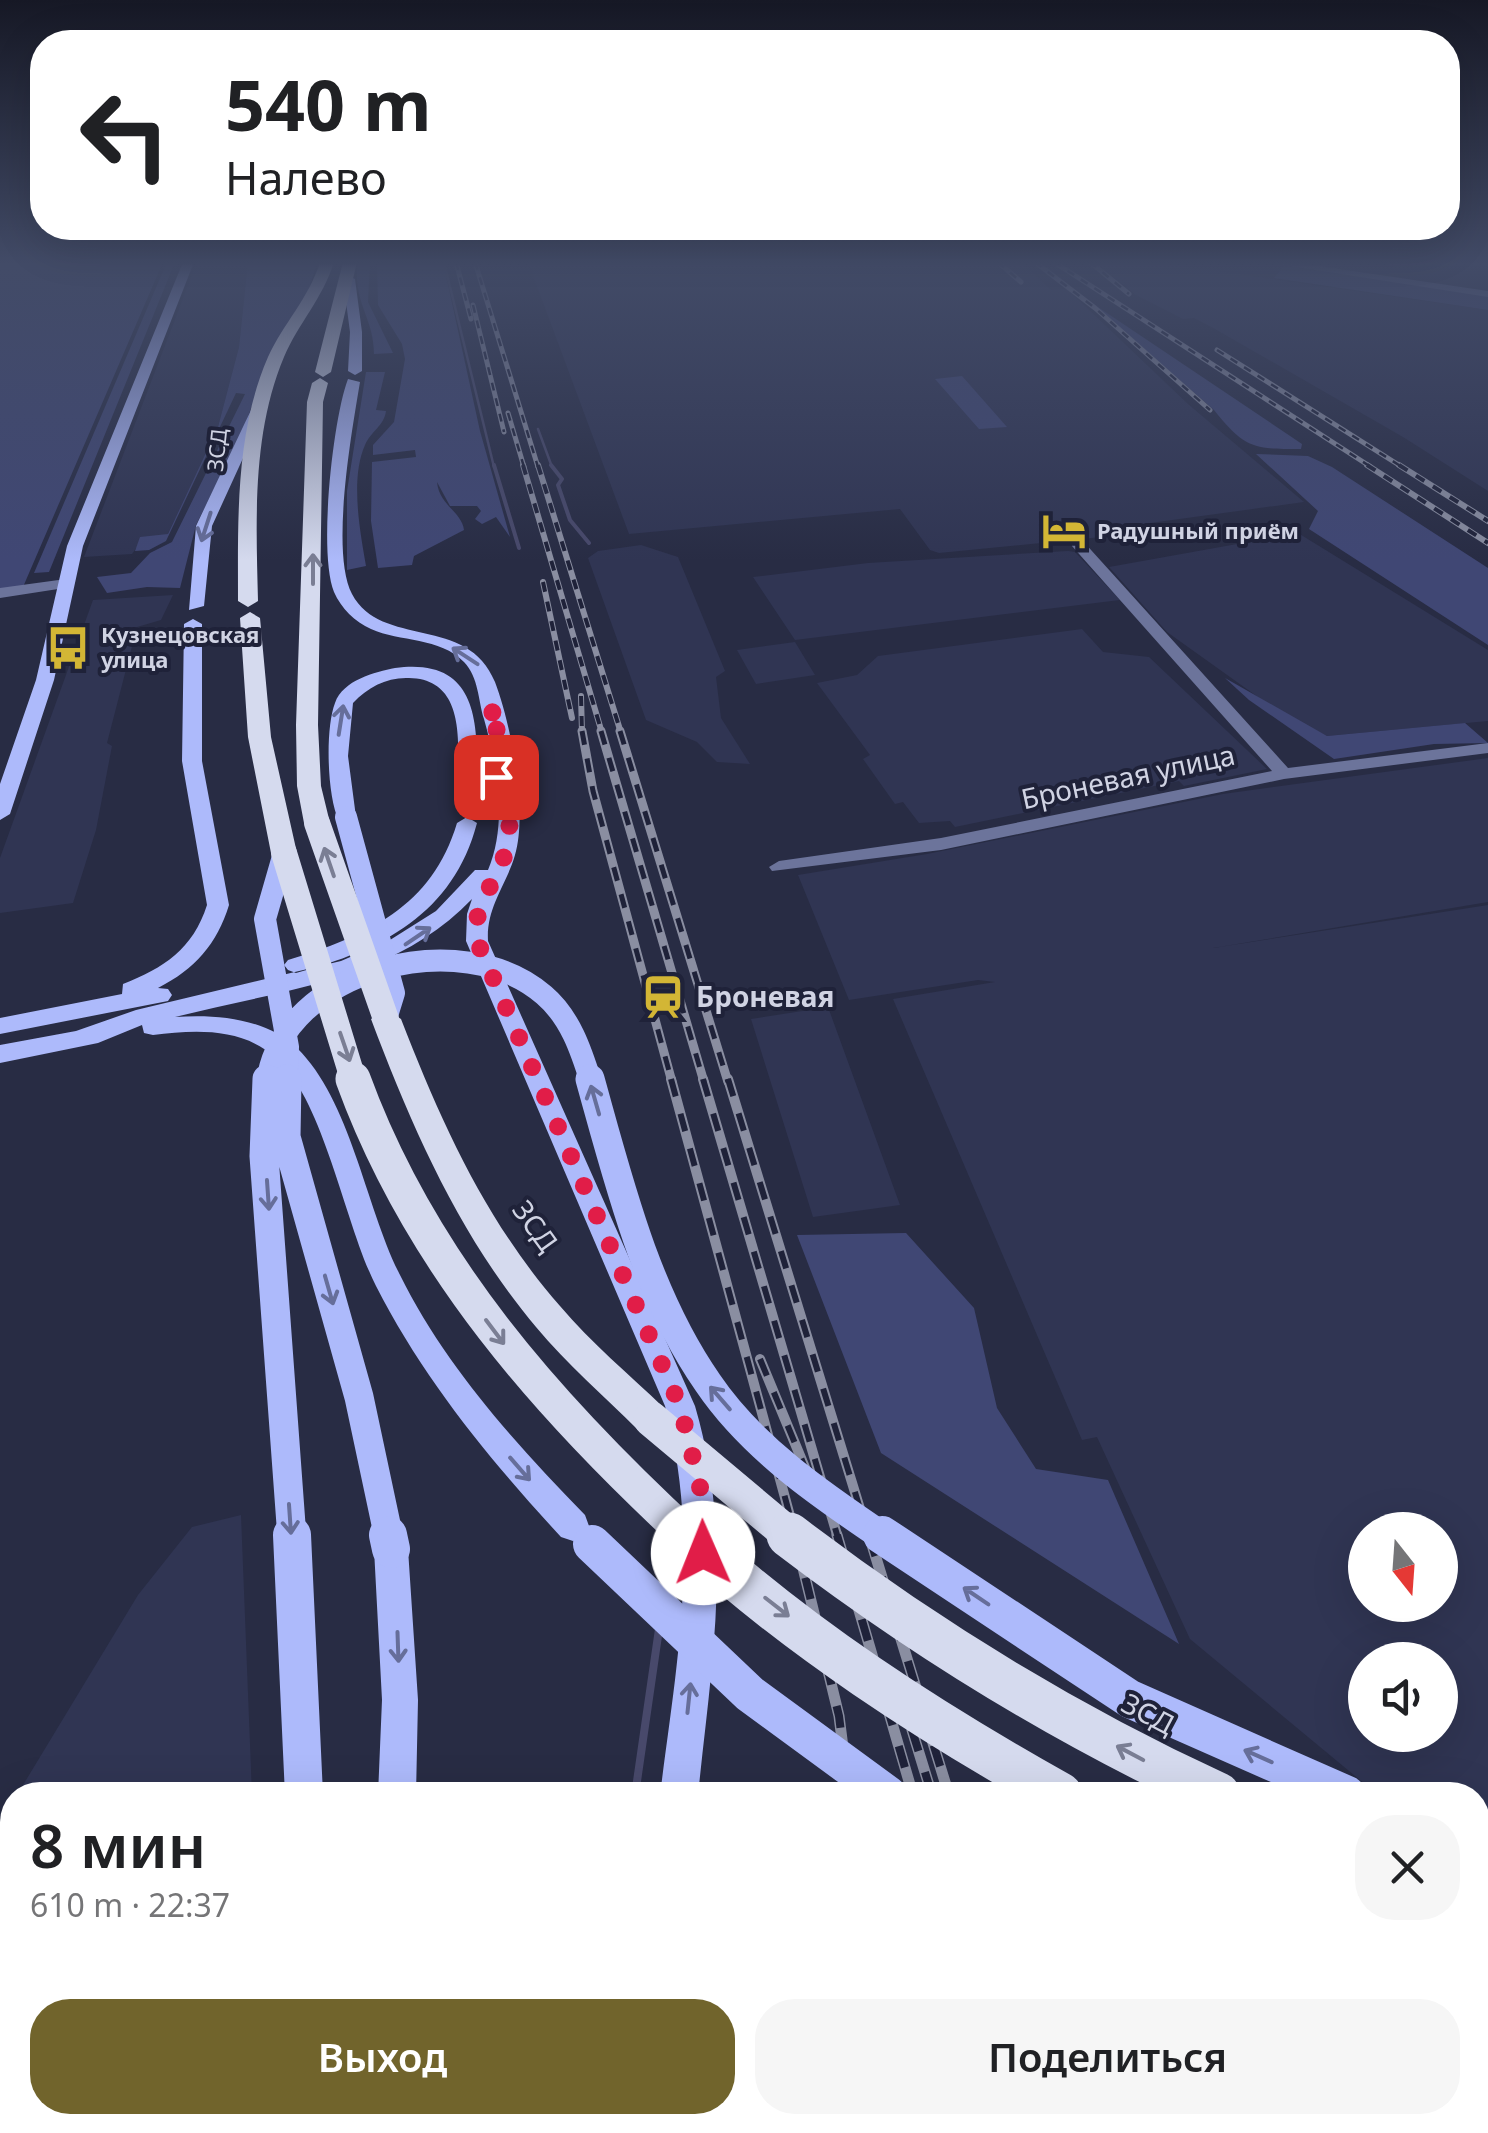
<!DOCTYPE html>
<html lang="ru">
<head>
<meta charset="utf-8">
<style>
  body { margin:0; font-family:"Noto Sans",sans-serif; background:#f6f6f6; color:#202124; height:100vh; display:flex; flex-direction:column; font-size:38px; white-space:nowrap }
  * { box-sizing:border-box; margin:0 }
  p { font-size:32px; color:#757577 }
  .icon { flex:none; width:55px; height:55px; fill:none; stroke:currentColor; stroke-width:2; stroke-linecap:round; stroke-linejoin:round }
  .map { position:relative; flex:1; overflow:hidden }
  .sheet { position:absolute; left:0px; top:1782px; width:1490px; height:352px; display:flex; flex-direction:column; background:#fff; border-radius:40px 40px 0 0; box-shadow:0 10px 40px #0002 }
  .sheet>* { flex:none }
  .banner { position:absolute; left:30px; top:30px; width:1430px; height:210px; border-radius:40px; box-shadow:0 10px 40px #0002; background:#fff; color:#202124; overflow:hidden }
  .needle { width:65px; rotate:163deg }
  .controls { position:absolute; left:1348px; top:1512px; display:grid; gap:20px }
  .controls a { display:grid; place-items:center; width:110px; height:110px; border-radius:50%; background:#fff; box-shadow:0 10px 40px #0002; font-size:50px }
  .pin { position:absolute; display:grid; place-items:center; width:85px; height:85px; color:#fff; margin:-42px; border-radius:20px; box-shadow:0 5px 15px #0006 }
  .me { position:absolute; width:110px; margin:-55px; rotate:359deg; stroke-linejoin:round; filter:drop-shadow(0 0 8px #0008) }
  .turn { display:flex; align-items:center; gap:35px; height:210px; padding:0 30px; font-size:45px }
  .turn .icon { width:130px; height:130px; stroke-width:2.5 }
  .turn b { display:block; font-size:70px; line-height:85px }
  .round { display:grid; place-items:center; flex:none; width:105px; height:105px; border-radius:40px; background:#f6f6f6 }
  .headline { display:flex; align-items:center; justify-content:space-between; height:170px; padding:0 30px }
  h1 { font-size:60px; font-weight:600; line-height:75px }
  .primary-button { display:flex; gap:20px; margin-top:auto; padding:20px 30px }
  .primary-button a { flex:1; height:115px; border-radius:40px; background:#71642c; color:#fff; font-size:40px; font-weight:600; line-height:115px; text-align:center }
  .primary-button a+a { background:#f6f6f6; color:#202124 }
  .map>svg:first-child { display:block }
  .built { fill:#303553; fill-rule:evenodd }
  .green { fill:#404774 }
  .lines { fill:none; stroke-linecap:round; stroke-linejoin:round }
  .stream-far2 { stroke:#48496b; stroke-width:2.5 }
  .stream-far1 { stroke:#48496b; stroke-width:4 }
  .stream { stroke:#48496b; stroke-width:8 }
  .minor { fill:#6c749b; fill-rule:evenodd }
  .major { fill:#adbafb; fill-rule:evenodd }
  .highway { fill:#d5daee; fill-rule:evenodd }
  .rail-far4-casing { stroke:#8a8ea1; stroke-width:5 }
  .rail-far3-casing { stroke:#8a8ea1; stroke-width:6 }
  .rail-far2-casing { stroke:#8a8ea1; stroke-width:9 }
  .rail-far1-casing { stroke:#8a8ea1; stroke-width:10 }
  .rail-casing { stroke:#8a8ea1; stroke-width:11 }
  .rail-far4 { stroke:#1f2239; stroke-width:2.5; stroke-dasharray:8; stroke-linecap:butt }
  .rail-far3 { stroke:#1f2239; stroke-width:4; stroke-dasharray:10; stroke-linecap:butt }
  .rail-far2 { stroke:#1f2239; stroke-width:5; stroke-dasharray:14; stroke-linecap:butt }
  .rail-far1 { stroke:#1f2239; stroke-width:6; stroke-dasharray:18; stroke-linecap:butt }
  .rail { stroke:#1f2239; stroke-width:8; stroke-dasharray:22; stroke-linecap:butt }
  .major-bridge-far2 { stroke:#adbafb; stroke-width:22 }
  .major-bridge-far1 { stroke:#adbafb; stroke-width:29 }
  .major-bridge { stroke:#adbafb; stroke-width:38 }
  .highway-bridge-far2 { stroke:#d5daee; stroke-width:26 }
  .highway-bridge-far1 { stroke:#d5daee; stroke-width:35 }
  .highway-bridge { stroke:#d5daee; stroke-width:45 }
  .oneway { stroke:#666e9a }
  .oneway2 { stroke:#7a7e94 }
  .route { stroke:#e11d48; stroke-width:18; stroke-dasharray:0 32.4 }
  .labels { text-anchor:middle; stroke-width:8; stroke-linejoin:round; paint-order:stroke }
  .far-street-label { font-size:22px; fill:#d0d3e3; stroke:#1f2239 }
  .far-poi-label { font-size:22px; font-weight:bold; fill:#d0d3e3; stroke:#1f2239; text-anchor:start }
  .street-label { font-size:28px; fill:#d0d3e3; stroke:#1f2239 }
  .poi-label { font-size:28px; font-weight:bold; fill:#d0d3e3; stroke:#1f2239; text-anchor:start }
</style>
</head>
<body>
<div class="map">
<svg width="1488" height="2133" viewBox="0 0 1488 2133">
  <rect width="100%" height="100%" fill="#282c44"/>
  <path class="built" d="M197,262H248L239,347L218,427L168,534L137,547L132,554L84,557Z
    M528,262H1021L1051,290L1067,289L1188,404L1304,502L1143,524L1129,529L1131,534L939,553L930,550L900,509L629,534Z
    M1095,262H1154L1488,310V491L1403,437L1215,329L1194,318L1183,319L1136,295Z
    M1298,533L1488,650V721L1327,736L1279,712L1167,632L1109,567Z
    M641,545L678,557L725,671L716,677L721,718L750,764L717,762L697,742L646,720L588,558L598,551Z
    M1068,551L1075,552L1120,600L795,640L753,577L868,563Z
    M173,595L161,620L137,627L107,743L112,746L96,830L73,903L0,913V858L93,600Z
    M1082,629L1103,652L1149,657L1267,769L1184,786L1179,781L955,827L950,821L919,823L903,802L895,804L863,759L870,755L817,683L857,675L878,656Z
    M795,642L815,675L756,684L737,650Z
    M1488,758V902L1213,948L1488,905V1863L1478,1856V1795H1378L1190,1639L1097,1437L1082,1440L893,999L995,982L978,980L849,1000L798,875L927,854L1223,794ZM1365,1530H1440V1605H1365ZM1365,1660H1440V1735H1365Z
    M828,1007L900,1205L813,1217L751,1019Z
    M241,1515L252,1795H17L138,1595L192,1527Z
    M12,1802V2122L167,2123L166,2133H0V1823Z"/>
  <path class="green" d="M0,262H163L23,587L0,590Z
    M167,262H175L49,572L34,573Z
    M248,262H317L308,293L271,356L240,437L196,525L180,588L147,587L107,593L97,577L131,573L150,553L172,542L245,394L236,393L166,541L149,550L135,551L140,537L168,534L218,427L239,347Z
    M358,262H370L368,302L393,353L374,354C374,317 352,302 358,262Z
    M377,262H443L480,431L510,537L496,517L482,524L475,519L481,511L477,506H450L437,482C439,505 462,512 464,530L414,556L412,565L378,568L371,521L372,462L416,457L415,450L373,455V445L394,422L405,359L402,344L378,305Z
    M1284,266L1488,295V310L1274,278Z
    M1089,301L1302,444L1301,449C1254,449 1245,449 1214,410Z
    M366,372H385L376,410L386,411C384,426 371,431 365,445C350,479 360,531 366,566L347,570V491Z
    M962,376L1007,427L979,429L935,379Z
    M1256,454L1308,456L1332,467L1488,568V645L1309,529L1318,511Z
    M1225,678L1327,736L1465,723L1488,743L1434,744L1334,759L1249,700Z
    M906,1233L974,1308L997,1408L1036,1469L1108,1480L1179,1644L881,1453L797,1235Z"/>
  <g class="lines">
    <path class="stream-far2" d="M444,262L494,467
      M538,429L552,467"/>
    <path class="stream-far1" d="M494,465L519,548
      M551,465L562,479L558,485L570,520L589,543"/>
    <path class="stream" d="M662,1588L664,1551
      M635,1795L659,1629"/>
    <path class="minor" d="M1264,262H1292L1488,291V297Z
      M1072,540H1082L1288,768L1488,743V753L1284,779L941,850L772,871L769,867L779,861L941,838L1272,771L1072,546Z
      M66,579L74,584L71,587L0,598V588Z"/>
    <path class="major" d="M183,262H194L83,546L54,680L10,814L0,820V784L36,680L67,546Z
      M349,276L355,279L362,332V371L355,375L348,371L350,332L343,279Z
      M348,379L360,382C352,430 330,552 352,594C381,649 468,614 495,682C511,724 528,811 515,855C506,886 486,907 488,941L695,1406C734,1539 712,1660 698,1795H660C677,1661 701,1539 665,1406L466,941L467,914L472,899C394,981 280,990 175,1017C216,1014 265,1018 297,1048C351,1101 366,1208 400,1275C445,1366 515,1443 585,1515L589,1526L585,1537L573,1541L561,1537C490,1460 424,1380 376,1286C345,1225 324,1100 276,1058C242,1027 195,1030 153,1035L144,1033L142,1025L98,1043L0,1063V1045L76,1031L136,1010L341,961L390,940L436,911L475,870H488C508,823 497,766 484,719C478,700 479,678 464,662C440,637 400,642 371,629C355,622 341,608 334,592C318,553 333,418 348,379Z
      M258,406L265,410L212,526L204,606L189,610L196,526L251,410Z
      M193,619L202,624V761L229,905C217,944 195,969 158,988L168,989L172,995L168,1001L0,1034V1018L122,994L123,984C164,968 193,949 207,905L182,761L184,624Z
      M395,668C486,656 477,735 477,799L467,805L457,799C457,755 471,679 409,678C387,677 368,687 353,703L348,756L356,817L346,823L339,821C327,797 325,729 335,703C343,680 375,672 395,668Z
      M467,817L477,823C453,914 382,950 296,973L288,970L284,965L288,960C367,936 432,907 457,823Z
      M391,1534L403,1538L408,1549L418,1700L416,1795H378L382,1700L374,1549L379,1538Z
      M1478,1834L1488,1838V1876L1478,1872Z
      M1478,2007L1488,2011V2053L1478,2049Z
      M230,2122H273L271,2133H227Z
      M315,2122H358L356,2133H312Z
      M590,2122H633L630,2133H586Z
      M682,2122H726L722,2133H677Z"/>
    <path class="highway" d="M320,262H334C323,298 298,324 284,357C252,433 256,520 258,601L248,607L238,601C238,520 235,433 268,357C283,324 309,298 320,262Z
      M343,262H357L331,372L323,377L315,372Z
      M320,378L328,383L323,402L318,725L321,786L330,823L317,831L304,823L297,786L296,725L307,402L312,383Z
      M250,612L260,618L271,737L297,853L284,861L271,853L248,737L240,618Z
      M386,1009L401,1019C441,1122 486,1222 560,1306C591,1343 629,1374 664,1408L670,1419L664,1430L651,1435L638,1430C604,1396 567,1364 536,1327C460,1237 412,1128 371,1019Z
      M1478,1881L1488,1885V1933L1478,1928Z
      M1478,1962L1488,1966V2014L1478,2010Z"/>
    <g class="rail-far4-casing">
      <path id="rail-far4" d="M456,262L471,319
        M475,262L538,467
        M998,262L1021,282
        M1035,262L1095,308L1210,410
        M1054,262L1371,467
        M1090,262L1129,294
        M473,305L504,432
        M1217,350L1402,467
        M508,413L524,467"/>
    </g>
    <g class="rail-far3-casing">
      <path id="rail-far3" d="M523,465L602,733
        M538,465L621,733
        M1367,465L1488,543
        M1399,465L1488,521
        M543,582L572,718
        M581,696L582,733"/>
    </g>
    <g class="rail-far2-casing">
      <path id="rail-far2" d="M582,731L593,791L672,1082
        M601,731L704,1082
        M620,731L728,1082"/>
    </g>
    <g class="rail-far1-casing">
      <path id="rail-far1" d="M671,1079L796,1538
        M703,1079L838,1538
        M728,1079L869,1538
        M760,1359L806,1470"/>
    </g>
    <g class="rail-casing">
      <path id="rail" d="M795,1535L839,1716L849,1795
        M837,1535L913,1795
        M869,1535L949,1795
        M912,1730L932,1795
        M1478,1937L1488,1918
        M882,2122L883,2133
        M917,2122V2133
        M1007,2122L1010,2133
        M1031,2122L1034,2133
        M1053,2122L1056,2133
        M1423,2133L1425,2122"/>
    </g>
    <use href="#rail-far4" class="rail-far4"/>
    <use href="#rail-far3" class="rail-far3"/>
    <use href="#rail-far2" class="rail-far2"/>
    <use href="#rail-far1" class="rail-far1"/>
    <use href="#rail" class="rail"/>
    <path class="major-bridge-far2" d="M346,817L394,993L386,1019
      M284,853L265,919L288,1047L287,1082
      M267,1082C283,968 463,924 544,995C570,1017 581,1050 591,1082"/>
    <path class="major-bridge-far1" d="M267,1079L264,1156L292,1538
      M287,1079L286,1137L359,1397L389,1538
      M590,1079C619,1183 646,1294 708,1383C752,1448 821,1495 885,1538"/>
    <path class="major-bridge" d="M292,1535L304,1795
      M388,1535L391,1549
      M882,1535L1130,1699L1347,1795
      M592,1544L750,1694L888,1795"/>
    <path class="highway-bridge-far2" d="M317,823L386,1019
      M284,853L354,1082"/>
    <path class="highway-bridge-far1" d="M353,1079C420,1263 548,1407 690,1538
      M651,1419L793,1538"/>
    <path class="highway-bridge" d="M687,1535C799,1638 928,1721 1060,1795
      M789,1535C924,1638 1064,1724 1218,1795"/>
  </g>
  <defs><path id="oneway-shaft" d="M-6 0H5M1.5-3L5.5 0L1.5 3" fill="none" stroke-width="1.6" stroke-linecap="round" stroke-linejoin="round" transform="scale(2.5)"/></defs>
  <g class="oneway">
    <use href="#oneway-shaft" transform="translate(206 527) rotate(108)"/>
    <use href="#oneway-shaft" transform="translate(465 656) rotate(-147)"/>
    <use href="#oneway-shaft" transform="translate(341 720) rotate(-81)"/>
    <use href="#oneway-shaft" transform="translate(418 936) rotate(-34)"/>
    <use href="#oneway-shaft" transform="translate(595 1100) rotate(-106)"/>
    <use href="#oneway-shaft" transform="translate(268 1195) rotate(86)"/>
    <use href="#oneway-shaft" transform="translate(329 1290) rotate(74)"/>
    <use href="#oneway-shaft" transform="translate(720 1398) rotate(-131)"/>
    <use href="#oneway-shaft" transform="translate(520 1469) rotate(49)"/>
    <use href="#oneway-shaft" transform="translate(290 1519) rotate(86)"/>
    <use href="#oneway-shaft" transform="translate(976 1596) rotate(-146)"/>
    <use href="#oneway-shaft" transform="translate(398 1647) rotate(88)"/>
    <use href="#oneway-shaft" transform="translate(689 1698) rotate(-84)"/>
    <use href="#oneway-shaft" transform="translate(1258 1756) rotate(-156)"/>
  </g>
  <g class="oneway2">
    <use href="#oneway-shaft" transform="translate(313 569) rotate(-90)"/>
    <use href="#oneway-shaft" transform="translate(329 862) rotate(-109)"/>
    <use href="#oneway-shaft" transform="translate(345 1047) rotate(71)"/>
    <use href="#oneway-shaft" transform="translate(495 1332) rotate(53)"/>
    <use href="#oneway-shaft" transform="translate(777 1607) rotate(38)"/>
    <use href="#oneway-shaft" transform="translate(1130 1753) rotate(-152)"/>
  </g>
  <linearGradient id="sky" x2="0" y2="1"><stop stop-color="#161825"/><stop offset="0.47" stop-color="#424b67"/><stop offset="1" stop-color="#424b67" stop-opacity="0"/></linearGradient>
  <rect width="1488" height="561" fill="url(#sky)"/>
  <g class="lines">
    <path class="route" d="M496,777L492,705C499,748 516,803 507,846C499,883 471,902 477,941L680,1406L700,1486L703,1553"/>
  </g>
  <defs>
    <g id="hotel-bare" transform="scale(3.45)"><path d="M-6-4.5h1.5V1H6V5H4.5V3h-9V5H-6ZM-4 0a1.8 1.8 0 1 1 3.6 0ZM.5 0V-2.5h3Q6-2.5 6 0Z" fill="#d3b635" stroke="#1f2239" stroke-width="2.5" paint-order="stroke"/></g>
    <g id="bus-bare" transform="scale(3.45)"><path d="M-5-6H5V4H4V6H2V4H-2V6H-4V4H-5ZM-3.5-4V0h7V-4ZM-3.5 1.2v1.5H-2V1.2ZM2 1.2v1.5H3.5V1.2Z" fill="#d3b635" stroke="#1f2239" stroke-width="2.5" paint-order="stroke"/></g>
    <g id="station-bare" transform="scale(3.45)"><path d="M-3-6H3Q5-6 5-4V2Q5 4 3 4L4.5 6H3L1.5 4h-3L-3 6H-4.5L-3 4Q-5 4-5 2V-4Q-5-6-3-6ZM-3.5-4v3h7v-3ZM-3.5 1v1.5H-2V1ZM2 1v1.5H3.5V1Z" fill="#d3b635" stroke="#1f2239" stroke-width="2.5" paint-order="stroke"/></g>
  </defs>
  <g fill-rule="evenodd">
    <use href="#hotel-bare" x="1064" y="531"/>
    <use href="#bus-bare" x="68" y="648"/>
    <use href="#station-bare" x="663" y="997"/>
  </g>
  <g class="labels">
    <g class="far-street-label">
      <text transform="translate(217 450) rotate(-84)" y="8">ЗСД</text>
    </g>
    <g class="far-poi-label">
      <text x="1097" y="539">Радушный приём</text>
      <text x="101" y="643">Кузнецовская<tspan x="101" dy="25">улица</tspan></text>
    </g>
    <g class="street-label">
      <text transform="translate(1128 777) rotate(-12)" y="10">Броневая улица</text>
      <text transform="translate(535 1226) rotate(54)" y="10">ЗСД</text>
      <text transform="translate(1148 1714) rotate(28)" y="10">ЗСД</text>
    </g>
    <g class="poi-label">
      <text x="696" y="1007">Броневая</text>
    </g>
  </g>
</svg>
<div class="controls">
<a><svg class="needle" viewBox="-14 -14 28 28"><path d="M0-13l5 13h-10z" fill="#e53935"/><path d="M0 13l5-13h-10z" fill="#757577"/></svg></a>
<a><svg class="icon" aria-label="sound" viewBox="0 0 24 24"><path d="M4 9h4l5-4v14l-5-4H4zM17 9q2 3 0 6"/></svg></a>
</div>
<div class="pin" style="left:496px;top:777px;background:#d93025"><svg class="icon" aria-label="arrive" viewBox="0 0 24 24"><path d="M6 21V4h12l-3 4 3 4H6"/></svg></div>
<svg class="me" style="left:703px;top:1553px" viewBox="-20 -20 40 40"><circle r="19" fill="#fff"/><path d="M0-13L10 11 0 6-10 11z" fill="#e11d48"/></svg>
<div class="banner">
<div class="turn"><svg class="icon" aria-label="left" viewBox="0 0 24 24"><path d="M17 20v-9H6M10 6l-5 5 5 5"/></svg><div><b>540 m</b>Налево</div></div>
</div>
<section class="sheet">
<div class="headline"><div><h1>8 мин</h1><p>610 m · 22:37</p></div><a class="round"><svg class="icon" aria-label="close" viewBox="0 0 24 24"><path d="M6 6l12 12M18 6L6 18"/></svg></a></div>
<div class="primary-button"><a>Выход</a><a>Поделиться</a></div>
</section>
</div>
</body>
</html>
